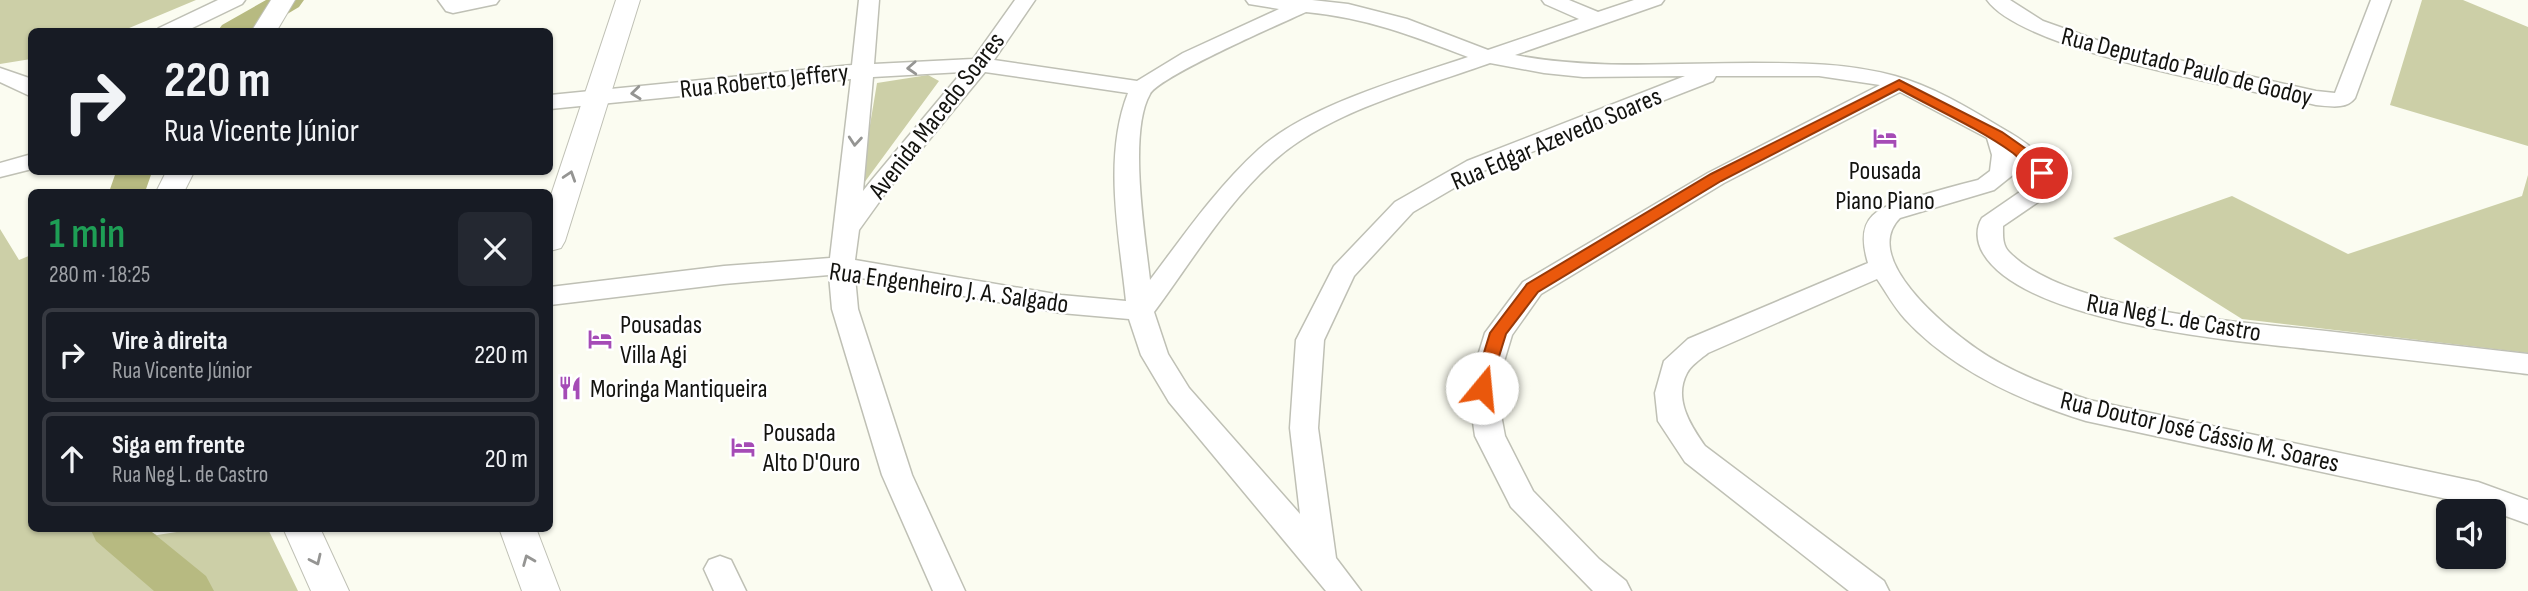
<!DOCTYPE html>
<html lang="pt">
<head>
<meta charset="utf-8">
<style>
  body { margin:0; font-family:"Sofia Sans Condensed",sans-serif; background:#242831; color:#f1f3f6; height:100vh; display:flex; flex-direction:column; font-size:26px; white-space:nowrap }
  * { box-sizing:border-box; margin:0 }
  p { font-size:23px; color:#9ea1a6 }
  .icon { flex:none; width:38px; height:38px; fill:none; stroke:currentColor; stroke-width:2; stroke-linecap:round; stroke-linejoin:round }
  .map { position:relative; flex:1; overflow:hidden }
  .sheet { position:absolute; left:28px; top:189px; width:525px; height:343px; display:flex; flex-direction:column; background:#171b24; border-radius:10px; box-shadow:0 2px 5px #0004 }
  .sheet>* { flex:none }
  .top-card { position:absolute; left:28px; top:28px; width:525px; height:147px; border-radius:10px; box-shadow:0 2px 5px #0004; background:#171b24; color:#f1f3f6; overflow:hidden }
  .controls { position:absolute; left:2436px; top:499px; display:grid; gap:14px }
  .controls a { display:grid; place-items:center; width:70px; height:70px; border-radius:10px; background:#171b24; box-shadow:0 2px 5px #0004; font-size:35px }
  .pin { position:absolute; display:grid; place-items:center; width:60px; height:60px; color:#fff; margin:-30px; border:4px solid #fff; border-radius:50%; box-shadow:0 2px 7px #0007 }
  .me { position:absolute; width:77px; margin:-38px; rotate:17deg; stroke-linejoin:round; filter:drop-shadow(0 0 5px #0008) }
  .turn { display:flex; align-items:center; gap:24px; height:147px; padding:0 21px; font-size:32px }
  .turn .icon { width:91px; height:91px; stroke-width:2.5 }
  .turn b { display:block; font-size:49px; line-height:60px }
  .round { display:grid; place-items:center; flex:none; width:74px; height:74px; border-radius:10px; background:#242831 }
  .headline { display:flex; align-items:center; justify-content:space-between; height:119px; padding:0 21px }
  h1 { font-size:42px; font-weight:600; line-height:52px; color:#1e9e55 }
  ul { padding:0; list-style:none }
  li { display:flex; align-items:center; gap:21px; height:94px; margin:0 14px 10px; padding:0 7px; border:4px solid #363941; border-radius:10px }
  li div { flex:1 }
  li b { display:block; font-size:26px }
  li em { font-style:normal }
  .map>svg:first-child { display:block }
  .green { fill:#cccfa7 }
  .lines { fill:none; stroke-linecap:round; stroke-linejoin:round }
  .river { fill:#b7ba81; fill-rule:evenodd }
  .minor-casing { stroke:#bfc0b5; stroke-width:3 }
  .tertiary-casing { stroke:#bfc0b5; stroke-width:2 }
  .minor { fill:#fff; fill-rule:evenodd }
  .tertiary { fill:#fff; fill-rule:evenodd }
  .oneway { stroke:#959593 }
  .route { fill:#ea580c; stroke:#983908; stroke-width:2 }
  .labels { text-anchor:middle; stroke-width:5; stroke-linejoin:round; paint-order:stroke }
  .street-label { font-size:26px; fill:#13130f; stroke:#fff }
  .poi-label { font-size:26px; fill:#13130f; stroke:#fff; text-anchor:start }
</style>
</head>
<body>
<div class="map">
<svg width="2528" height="591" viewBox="0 0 2528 591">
  <rect width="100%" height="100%" fill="#fbfcf1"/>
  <path class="green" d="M0,0H196L122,31L32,32L31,59L0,64Z
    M2422,0H2463L2528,27V146L2390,105Z
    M928,75L939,81L864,183L861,179L877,83Z
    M2528,175V353L2242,319L2113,238L2232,196L2348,254L2522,196Z
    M0,229L19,260L31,255L32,528H143L157,535L203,528L268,529L298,591H0Z"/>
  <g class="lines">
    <path class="river" d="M266,0H304L299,7L257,32H217L222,25Z
      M116,172H152L145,192H109Z
      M90,528H147L206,576L214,591H154L96,541Z"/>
    <g class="minor-casing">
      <path id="minor" d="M218,0H245L242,4L184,32H156L159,28Z
        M438,0H499L496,4L453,13L446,11Z
        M859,0H879L874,64L973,59L1015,0H1035L994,60L1137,81L1183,53L1279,9L1249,4L1246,0H1312L1348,4L1407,19L1488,50L1579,19L1545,4L1542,0H1569L1598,12L1634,0H1664L1661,4L1515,55C1593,70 1674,63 1753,63C1802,63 1848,63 1895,76C1932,86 1967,107 2000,127C2023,140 2053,158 2054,187L2044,198L2003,226C2003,235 2002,245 2009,252C2068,312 2244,322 2326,331C2393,339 2461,346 2528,354V374C2461,366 2395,358 2328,351C2249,342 2026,326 1983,253C1977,243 1975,229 1982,218L2030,185L2029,173L2015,159L2014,174L1994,190L1900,218C1860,258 1945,327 1977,349C2010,372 2051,387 2089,400L2478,482L2528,500V524L2475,505L2086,421C2021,401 1952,370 1905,319C1894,307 1886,292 1877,279L1708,353C1702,358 1691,365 1687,373C1673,399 1691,426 1705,446L1884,581L1889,591H1849L1685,462L1658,421L1655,393L1664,361L1688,339L1868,263C1853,213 1880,207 1920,196C1939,190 1958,185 1978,180L1990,171L1992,155L1987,138L1900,92L1724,183L1541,294L1512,335L1496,388L1505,436L1533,491L1599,559L1626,581L1631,591H1593L1511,507L1475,436L1468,388L1485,333L1523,282L1708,173L1880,85L1819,76H1716L1713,81L1483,171L1413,212L1354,276L1324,340L1318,428L1336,558L1361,591H1326L1169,402L1141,355L1129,319L1061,313L855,277L858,309L912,475L965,591H933L882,475L832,309L829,275L724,284L550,305V287L724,266L830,258L851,79L550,109V95L852,65ZM1306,12C1367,18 1411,35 1468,57C1406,78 1308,105 1259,149C1217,187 1184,235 1150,280C1145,236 1128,132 1150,94C1160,76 1280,24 1306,12ZM1490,63L1544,73L1583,77L1685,76L1467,161L1395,202L1334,266L1296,340L1290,428L1300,514L1189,388L1168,354L1154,312C1192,261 1228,200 1277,158C1331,111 1423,87 1490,63ZM962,72L871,181L863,191L873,77ZM985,72L1128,93C1103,157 1119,234 1126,301L1061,295L855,260L859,230L887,191Z
        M1987,0H2010L2043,21L2108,44L2316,91L2335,93L2371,0H2391L2355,98C2346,110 2329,106 2316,105C2248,89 2024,52 1987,0Z
        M0,68L32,79V97L0,82Z
        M32,154V169L0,177V163Z
        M720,556L731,560L746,591H714L704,569L709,560Z"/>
    </g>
    <g class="tertiary-casing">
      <path id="tertiary" d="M271,0H295L276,32H251Z
        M616,0H640L565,241L561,248L550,251V198Z
        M166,172H194L184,192H156Z
        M283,528H320L349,591H311Z
        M499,528H536L560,591H522Z"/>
    </g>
    <use href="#minor" class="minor"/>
    <use href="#tertiary" class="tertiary"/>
  </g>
  <defs><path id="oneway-chevron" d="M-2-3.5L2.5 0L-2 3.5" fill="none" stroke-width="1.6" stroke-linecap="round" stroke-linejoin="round" transform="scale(1.75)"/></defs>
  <g class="oneway">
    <use href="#oneway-chevron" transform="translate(912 68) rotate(177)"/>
    <use href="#oneway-chevron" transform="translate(636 93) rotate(174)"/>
    <use href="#oneway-chevron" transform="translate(855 141) rotate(95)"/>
    <use href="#oneway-chevron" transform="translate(570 176) rotate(-72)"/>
    <use href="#oneway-chevron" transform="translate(316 560) rotate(65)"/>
    <use href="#oneway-chevron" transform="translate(528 560) rotate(-112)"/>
  </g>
  <path class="route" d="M1899,80L2002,132L2036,156L2049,173L2042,177C2032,175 2022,160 2013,153C1978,128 1937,110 1899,89L1721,181L1538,292L1506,334L1488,392H1476L1473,388L1490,333L1527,284L1711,174Z"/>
  <defs>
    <g id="hotel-bare" transform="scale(1.89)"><path d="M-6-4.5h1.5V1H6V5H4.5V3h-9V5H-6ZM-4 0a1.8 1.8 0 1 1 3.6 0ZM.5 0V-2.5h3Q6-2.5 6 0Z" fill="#a54bb6" stroke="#fff" stroke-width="2.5" paint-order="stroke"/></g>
    <g id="restaurant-bare" transform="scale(1.89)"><path d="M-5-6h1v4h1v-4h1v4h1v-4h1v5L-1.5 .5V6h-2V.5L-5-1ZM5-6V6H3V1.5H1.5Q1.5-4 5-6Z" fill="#a54bb6" stroke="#fff" stroke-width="2.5" paint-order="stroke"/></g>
  </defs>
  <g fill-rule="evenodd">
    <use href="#hotel-bare" x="1885" y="138"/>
    <use href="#hotel-bare" x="600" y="339"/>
    <use href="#restaurant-bare" x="570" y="388"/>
    <use href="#hotel-bare" x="743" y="447"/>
  </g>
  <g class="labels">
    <g class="street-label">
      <text transform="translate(2187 66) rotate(14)" y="9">Rua Deputado Paulo de Godoy</text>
      <text transform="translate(764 80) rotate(-6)" y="9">Rua Roberto Jeffery</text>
      <text transform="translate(936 115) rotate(-52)" y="9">Avenida Macedo Soares</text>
      <text transform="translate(1556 138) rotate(-23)" y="9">Rua Edgar Azevedo Soares</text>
      <text transform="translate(949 287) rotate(8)" y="9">Rua Engenheiro J. A. Salgado</text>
      <text transform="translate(2174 317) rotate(10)" y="9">Rua Neg L. de Castro</text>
      <text transform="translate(2200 431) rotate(13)" y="9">Rua Doutor José Cássio M. Soares</text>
    </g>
    <g class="poi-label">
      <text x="1885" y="179" text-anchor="middle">Pousada<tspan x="1885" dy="30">Piano Piano</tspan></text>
      <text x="620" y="333">Pousadas<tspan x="620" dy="30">Villa Agi</tspan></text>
      <text x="590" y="397">Moringa Mantiqueira</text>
      <text x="763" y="441">Pousada<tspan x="763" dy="30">Alto D'Ouro</tspan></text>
    </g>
  </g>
</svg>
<div class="controls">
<a><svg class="icon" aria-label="sound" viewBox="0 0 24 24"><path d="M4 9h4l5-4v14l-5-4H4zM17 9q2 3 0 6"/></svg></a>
</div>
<div class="pin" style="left:2042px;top:173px;background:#d93025"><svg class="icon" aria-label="arrive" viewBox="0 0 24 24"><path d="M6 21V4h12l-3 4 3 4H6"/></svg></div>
<svg class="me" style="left:1482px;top:388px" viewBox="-20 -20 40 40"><circle r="19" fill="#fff"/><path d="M0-13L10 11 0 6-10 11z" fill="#ea580c"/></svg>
<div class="top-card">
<div class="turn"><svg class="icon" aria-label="right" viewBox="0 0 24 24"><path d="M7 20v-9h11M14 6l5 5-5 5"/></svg><div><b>220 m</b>Rua Vicente Júnior</div></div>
</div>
<section class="sheet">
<div class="headline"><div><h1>1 min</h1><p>280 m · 18:25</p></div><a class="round"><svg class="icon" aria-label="close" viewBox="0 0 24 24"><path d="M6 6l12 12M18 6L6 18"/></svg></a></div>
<ul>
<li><svg class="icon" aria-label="right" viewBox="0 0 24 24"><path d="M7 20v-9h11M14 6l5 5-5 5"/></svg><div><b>Vire à direita</b><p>Rua Vicente Júnior</p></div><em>220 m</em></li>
<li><svg class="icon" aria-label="ahead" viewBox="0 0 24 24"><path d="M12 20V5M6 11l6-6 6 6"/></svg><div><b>Siga em frente</b><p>Rua Neg L. de Castro</p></div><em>20 m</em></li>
</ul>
</section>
</div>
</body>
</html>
